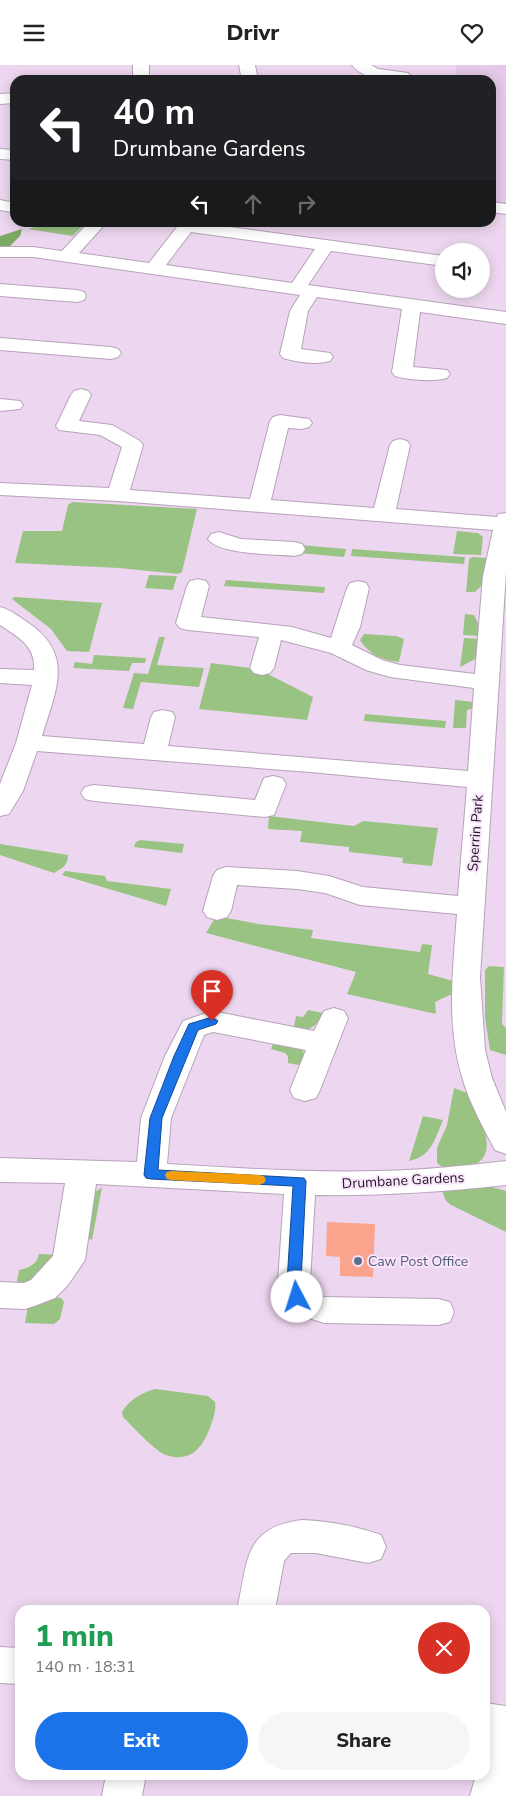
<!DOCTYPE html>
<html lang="en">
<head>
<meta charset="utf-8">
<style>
  body { margin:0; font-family:"Nunito Sans",sans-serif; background:#f6f6f6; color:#222; height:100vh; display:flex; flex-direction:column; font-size:19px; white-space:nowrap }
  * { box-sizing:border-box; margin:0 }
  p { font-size:16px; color:#767676 }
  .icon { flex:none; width:28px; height:28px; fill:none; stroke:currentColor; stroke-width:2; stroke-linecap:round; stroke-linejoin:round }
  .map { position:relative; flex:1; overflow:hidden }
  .side { position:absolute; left:15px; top:1540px; width:475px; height:175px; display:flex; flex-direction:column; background:#fff; border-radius:15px; box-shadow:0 2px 12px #0003 }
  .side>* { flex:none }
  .top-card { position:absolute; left:10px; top:10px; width:486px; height:152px; border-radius:15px; box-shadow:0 2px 12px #0003; background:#202124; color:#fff; overflow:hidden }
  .fabs { position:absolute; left:435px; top:178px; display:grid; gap:10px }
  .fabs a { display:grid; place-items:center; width:55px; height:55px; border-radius:50%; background:#fff; box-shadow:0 2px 12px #0003; font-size:25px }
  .pin { position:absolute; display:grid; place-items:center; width:42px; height:42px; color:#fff; margin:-51px -21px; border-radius:50% 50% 50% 0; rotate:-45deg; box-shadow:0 0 5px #0007 }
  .pin .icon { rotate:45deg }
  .me { position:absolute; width:55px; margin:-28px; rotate:355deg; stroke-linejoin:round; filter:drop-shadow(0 0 4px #0008) }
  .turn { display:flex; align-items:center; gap:18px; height:105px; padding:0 20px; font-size:22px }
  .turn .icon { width:65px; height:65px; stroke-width:2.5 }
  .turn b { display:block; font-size:35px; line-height:42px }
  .lanes { display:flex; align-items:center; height:48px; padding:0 20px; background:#0003; justify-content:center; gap:25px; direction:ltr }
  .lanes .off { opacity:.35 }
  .round { display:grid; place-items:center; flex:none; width:52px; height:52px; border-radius:26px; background:#f6f6f6 }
  .summary { display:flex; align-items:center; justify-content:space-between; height:85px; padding:0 20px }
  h1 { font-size:30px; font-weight:800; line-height:38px; color:#1e9e55 }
  .primary-button { display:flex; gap:10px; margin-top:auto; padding:10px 20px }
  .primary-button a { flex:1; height:58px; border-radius:30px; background:#1a73e8; color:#fff; font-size:20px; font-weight:800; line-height:58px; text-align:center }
  .primary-button a+a { background:#f6f6f6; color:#222 }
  header { display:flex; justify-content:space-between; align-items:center; height:65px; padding:0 20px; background:#fff; font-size:22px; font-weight:800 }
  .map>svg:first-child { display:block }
  .built { fill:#e5c9e8 }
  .green { fill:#99c382 }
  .forest { fill:#7ca963 }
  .building { fill:#fba48d }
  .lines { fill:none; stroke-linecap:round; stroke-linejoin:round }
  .minor-casing { stroke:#b7a2ba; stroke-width:2 }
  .minor { fill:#fff; fill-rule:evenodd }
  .route { fill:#1a73e8; stroke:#114b97 }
  .slow { fill:#f59e0b }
  .service-dot { fill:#5c6f8a; stroke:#fbe4fd; stroke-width:2 }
  .labels { text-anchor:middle; stroke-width:4; stroke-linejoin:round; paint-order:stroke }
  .street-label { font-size:14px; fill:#201821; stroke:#fbe4fd }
  .service-label { font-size:14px; fill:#4e5e75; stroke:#fbe4fd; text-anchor:start }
</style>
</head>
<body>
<header><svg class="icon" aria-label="menu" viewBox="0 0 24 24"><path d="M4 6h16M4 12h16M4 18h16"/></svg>Drivr<svg class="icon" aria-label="heart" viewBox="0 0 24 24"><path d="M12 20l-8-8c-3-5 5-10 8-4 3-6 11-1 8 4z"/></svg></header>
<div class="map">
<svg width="506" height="1731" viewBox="0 0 506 1731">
  <rect width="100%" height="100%" fill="#edd7f0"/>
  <path class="built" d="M457,0H506V138L491,139V15H454Z"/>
  <path class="green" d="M46,158H85L73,171L28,164Z
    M72,437L197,444L182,507L178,509L119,503L15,498L23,466H62L68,440Z
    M457,466L478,468L483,472L481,490L453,489Z
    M301,480L346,484L344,492L299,488Z
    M352,484L464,492H465L464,499L351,491Z
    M472,492L486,493L484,518L475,527H466L469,494Z
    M149,510L177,511L173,525L145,523Z
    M226,515L325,522L324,528L224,521Z
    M15,532L102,538L89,587L67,586L51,564L12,534Z
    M465,549L474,550L481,564L480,571L463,570Z
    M364,569L396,571L404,574L399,597C381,595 370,590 360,575Z
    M159,572H165L157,600L204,603L199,622L141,617L133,644L123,643L134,608L148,609Z
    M464,573L480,574L479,592L460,602Z
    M94,590L146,593L145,598H132L129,606L73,603L75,597L92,599Z
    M211,598L258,604L313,632L307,655L199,644Z
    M455,635L474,637V643L467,645L466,663H453Z
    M365,649L446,656L445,663L364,656Z
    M269,751L354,761L363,756L438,763L432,801L402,798L403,793L349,787V782L300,777L302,766L268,764Z
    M140,775L184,779L182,788L134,782L136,777Z
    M0,779L68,790C68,800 63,803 54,808L0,790Z
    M65,806L105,811L107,816L171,824L166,841L62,810Z
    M216,851L258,859L313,865L311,873L420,887L422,879L432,880L428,909L453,916L454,928L435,937L436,949L347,929L356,907L206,868Z
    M489,901L504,902L502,959L506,963V990L490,985L485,953V905Z
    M308,945L323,948C319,960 305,971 294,961L296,951L303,952Z
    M274,976L302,984L305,991L302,998L298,1000L288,998V991L285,988L271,984Z
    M454,1023L470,1029C478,1048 501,1088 474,1100C466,1103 455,1103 446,1105L437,1098V1083L447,1060Z
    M423,1051L443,1055C435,1074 431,1092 409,1096Z
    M102,1122L92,1175L83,1170L93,1129Z
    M471,1122H492L506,1126V1167L451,1140L446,1136L442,1126Z
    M39,1189L59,1190L46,1210L16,1222L19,1205C29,1203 37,1199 39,1189Z
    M48,1231L61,1233L64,1237L60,1254L54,1259L25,1258L28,1241Z
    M156,1324L208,1331L215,1337C216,1345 214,1352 211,1360C204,1380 192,1399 166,1390C156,1387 132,1361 123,1352L122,1347C129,1335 142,1327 156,1324Z"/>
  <path class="forest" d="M22,164L20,171L9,182H0V171Z"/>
  <path class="building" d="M327,1157L375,1159L373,1212L340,1211V1192L326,1191Z"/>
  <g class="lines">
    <g class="minor-casing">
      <path id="minor" d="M133,0H149V15H133Z
        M239,0H255L258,15H242Z
        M352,0H371L378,4L408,8L411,11L405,15C389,15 363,15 352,0Z
        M15,28V38L0,39V29Z
        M0,84L15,85V95L0,94Z
        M0,135L15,138V148L0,145Z
        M491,137L506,139V149L491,147Z
        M88,158H106L79,188L149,198L180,158H200L444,191V201L331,186L308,220L506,247V259L420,247L413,302L447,305L450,309L447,313C432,317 410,315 395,311L392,307L402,244L317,232L308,246L301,284L330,288L333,292L330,296C316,300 297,297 283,293L280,289L290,246L300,230L33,192H0V182H33L62,186ZM191,167L315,184L292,218L166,200Z
        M0,219L77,225L84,227L86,231L84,235L77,237L0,231Z
        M0,273L111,282L118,284L121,288L118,292L111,294L0,285Z
        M81,324L88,326L91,330L79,356L112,360L140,376L143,380L130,425L250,434L270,356L273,352L280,350L309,354L312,358L309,362L302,364L288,363L271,435L374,443L390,380L393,376L400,374L407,376L410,380L396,444L497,452L498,449L506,448V507L480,912L485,985L492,1013L506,1047V1089L495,1085C483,1062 469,1037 462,1012C446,959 453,903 457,849L360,840L325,828L297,824L237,820L231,846L227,852L217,855L207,852L203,846L213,811L217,805L226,802L297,806L329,811L363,822L458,831L467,722L310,707L37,686L23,726L9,749L0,751V719L16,678L32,620L0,618V604L34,605C36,581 18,572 0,560V542C11,545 21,553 30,559C75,591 55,627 42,671L144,679L151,652L154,647L163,645L172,647L175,652L168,681L468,706L474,623L390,612L366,605L331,588L281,575L274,603L270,608L262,610L254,608L250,603L259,572L188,565L180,563L176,558L187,521L190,516L198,514L206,516L209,521L201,552L292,562L331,573L347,523L350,518L358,516L366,518L369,523L360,562L352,580L382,595L400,600L475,609L483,511L493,465L118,436L0,430V418L109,423L122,382L100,370L59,365L56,361L71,330L74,326Z
        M0,334L20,336L23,340L20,344L0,346Z
        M219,467L241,474L294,477L302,479L305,484L302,489L294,491C275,489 219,490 208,474L211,469Z
        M273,711L282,713L286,719L274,750L265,752L94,736L85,734L81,728L85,722L94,720L255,735L264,713Z
        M334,943L344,946L348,953L320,1025L316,1033L305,1036L294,1033L290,1025L306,985L213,967L204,970L171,1053L167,1099C239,1103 309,1108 381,1106C423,1105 464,1101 506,1096V1120C442,1127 379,1131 315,1130L310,1217L314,1228L324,1232L438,1234L450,1237L454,1247L450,1257L438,1260L324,1258L291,1247L281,1230L278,1217L284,1129L96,1119L85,1195L68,1220L55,1233L37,1240L25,1244L0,1243V1217L24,1218L31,1215L53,1191L65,1118L0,1117V1093L137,1097L141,1053L165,991L183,956L212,946L314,966L324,946Z
        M302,1455C329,1456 356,1461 381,1470L386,1482L381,1494L368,1498L316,1488H291L284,1496L275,1545H237C248,1497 243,1462 302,1455Z
        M0,1582L20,1583V1619L0,1618Z
        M485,1638L506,1641V1731H470L476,1710H485Z
        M106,1710H146L142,1731H102Z"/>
    </g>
    <use href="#minor" class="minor"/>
  </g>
  <path class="route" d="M212,952L218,956L216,959L198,965L162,1053L158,1105L304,1113L306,1116L301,1217L304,1232L302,1236L297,1238L292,1236L287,1217L293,1121L151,1114L146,1113L144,1110L150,1053L174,991L189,959Z"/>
  <path class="slow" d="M171,1106L259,1110L264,1111L266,1115L264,1118L259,1120L171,1115L167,1114L165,1110L167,1107Z"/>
  <circle class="service-dot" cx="358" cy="1196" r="5"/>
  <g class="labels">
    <g class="street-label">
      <text transform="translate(475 768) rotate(-86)" y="5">Sperrin Park</text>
      <text transform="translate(403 1115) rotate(-3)" y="5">Drumbane Gardens</text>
    </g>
    <g class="service-label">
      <text x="368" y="1201">Caw Post Office</text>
    </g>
  </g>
</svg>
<div class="fabs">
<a><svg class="icon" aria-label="sound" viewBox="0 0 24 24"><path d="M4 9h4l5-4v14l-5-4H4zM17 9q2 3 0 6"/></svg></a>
</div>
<div class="pin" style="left:212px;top:956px;background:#d93025"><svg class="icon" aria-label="arrive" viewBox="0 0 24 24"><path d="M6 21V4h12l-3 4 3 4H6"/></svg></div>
<svg class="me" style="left:297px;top:1232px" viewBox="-20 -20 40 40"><circle r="19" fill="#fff"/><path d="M0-13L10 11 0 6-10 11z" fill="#1a73e8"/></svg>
<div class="top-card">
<div class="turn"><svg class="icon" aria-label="left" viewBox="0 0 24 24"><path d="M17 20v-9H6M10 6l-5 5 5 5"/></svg><div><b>40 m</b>Drumbane Gardens</div></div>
<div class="lanes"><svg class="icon" aria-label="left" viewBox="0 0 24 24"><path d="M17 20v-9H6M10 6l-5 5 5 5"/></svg><svg class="icon off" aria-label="ahead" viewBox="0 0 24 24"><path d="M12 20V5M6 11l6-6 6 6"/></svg><svg class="icon off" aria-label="right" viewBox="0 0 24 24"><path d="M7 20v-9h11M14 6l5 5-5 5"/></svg></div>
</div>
<section class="side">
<div class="summary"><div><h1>1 min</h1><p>140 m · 18:31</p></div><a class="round" style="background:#d93025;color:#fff"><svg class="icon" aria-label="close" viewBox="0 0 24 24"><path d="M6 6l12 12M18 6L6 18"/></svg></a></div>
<div class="primary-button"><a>Exit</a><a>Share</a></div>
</section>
</div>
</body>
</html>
